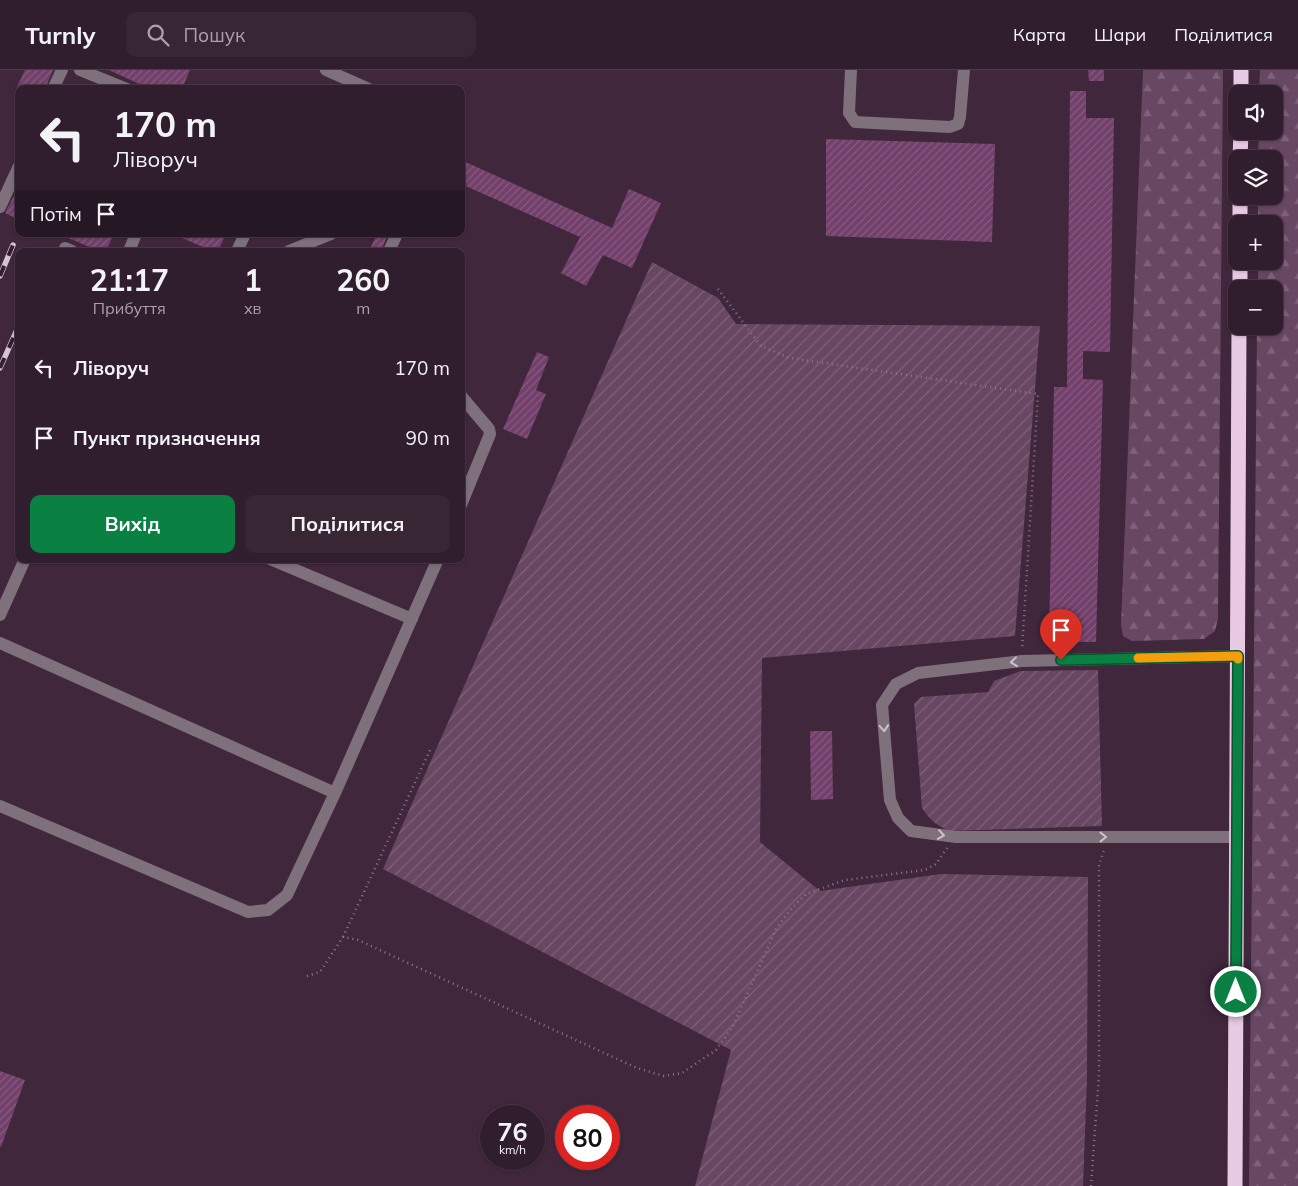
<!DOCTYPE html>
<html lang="uk">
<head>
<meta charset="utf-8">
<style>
  body { margin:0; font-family:Mulish,sans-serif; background:#382635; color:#f1f3f6; height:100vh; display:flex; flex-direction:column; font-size:19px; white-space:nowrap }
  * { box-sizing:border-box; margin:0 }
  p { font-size:16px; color:#a8a2aa }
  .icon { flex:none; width:28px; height:28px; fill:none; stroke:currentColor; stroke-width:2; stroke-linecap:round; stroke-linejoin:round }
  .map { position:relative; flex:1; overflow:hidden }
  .sheet { position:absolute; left:15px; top:178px; width:450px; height:315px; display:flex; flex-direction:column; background:#301d2d; border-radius:10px; box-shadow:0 1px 4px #0004,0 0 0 1px #4b3b49 }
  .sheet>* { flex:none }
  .banner { position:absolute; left:15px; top:15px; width:450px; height:152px; border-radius:10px; box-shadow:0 1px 4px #0004,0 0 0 1px #4b3b49; background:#301d2d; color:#f1f3f6; overflow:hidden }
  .controls { position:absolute; left:1228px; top:15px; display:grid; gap:10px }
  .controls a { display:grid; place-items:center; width:55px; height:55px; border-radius:10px; background:#301d2d; box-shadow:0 1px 4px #0004,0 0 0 1px #4b3b49; font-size:25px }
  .speed { position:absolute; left:480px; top:1035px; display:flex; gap:10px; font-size:25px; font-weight:700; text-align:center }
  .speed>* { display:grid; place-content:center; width:65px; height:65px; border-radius:50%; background:#301d2d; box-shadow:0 1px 4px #0004,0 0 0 1px #4b3b49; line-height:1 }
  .speed small { font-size:12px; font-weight:400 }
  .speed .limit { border:8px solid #d22; background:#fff; color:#111 }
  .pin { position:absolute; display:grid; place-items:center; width:42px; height:42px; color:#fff; margin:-51px -21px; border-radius:50% 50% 50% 0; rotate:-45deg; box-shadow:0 0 5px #0007 }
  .pin .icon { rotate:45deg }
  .me { position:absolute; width:55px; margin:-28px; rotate:0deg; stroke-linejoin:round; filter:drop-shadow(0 0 4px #0008) }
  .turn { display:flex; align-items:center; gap:18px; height:105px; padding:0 15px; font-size:22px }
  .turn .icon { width:65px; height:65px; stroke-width:2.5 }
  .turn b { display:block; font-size:35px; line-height:42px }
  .then { display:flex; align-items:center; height:48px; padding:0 15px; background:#0003; gap:10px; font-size:19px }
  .eta { display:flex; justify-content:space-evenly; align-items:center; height:85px; text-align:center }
  .eta b { font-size:30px; font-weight:700; line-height:35px }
  .action { display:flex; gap:10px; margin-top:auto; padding:10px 15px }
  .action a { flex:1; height:58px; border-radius:10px; background:#0b8043; color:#fff; font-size:20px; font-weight:700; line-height:58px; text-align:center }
  .action a+a { background:#382635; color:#f1f3f6 }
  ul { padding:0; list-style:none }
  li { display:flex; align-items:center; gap:15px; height:70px; padding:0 15px }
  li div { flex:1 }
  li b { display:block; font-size:19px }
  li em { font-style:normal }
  header { display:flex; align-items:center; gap:30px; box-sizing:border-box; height:70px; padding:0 25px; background:#301d2d; border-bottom:1px solid #4b3b49 }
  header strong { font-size:24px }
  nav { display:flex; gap:28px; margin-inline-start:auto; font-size:18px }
  .search { width:350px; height:45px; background:#382635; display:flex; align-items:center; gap:12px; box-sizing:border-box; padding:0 18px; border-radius:10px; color:#a8a2aa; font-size:19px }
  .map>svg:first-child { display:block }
  .forest { fill:url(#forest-firs) }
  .garden { fill:url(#garden-furrows) }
  .building { fill:url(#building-hatch) }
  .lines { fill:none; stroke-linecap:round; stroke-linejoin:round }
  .path { stroke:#8e798a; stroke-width:2.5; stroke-dasharray:1 4; stroke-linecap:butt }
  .minor { stroke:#7e717c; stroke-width:12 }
  .highway { stroke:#e9cae4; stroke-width:15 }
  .rail-casing { stroke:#d4c3d1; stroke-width:5.5 }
  .rail { stroke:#351e32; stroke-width:4; stroke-dasharray:11; stroke-linecap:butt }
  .oneway { stroke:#cebfcc }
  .route-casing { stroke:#07532c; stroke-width:12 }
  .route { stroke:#0b8043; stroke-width:9 }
  .slow { stroke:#f59e0b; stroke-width:9 }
</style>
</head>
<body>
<header>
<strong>Turnly</strong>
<div class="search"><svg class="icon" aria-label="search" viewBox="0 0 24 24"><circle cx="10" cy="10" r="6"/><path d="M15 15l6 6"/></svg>Пошук</div>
<nav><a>Карта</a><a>Шари</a><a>Поділитися</a></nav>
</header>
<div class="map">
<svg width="1298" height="1116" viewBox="0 0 1298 1116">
  <defs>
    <pattern id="forest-firs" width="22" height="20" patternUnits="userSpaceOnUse" patternTransform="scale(1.25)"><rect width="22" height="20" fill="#684763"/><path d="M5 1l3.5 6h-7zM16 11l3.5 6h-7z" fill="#7e617a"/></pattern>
    <pattern id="garden-furrows" width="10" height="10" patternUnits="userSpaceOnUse" patternTransform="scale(1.25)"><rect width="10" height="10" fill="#684763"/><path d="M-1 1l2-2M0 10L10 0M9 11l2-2" fill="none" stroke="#7e617a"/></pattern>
    <pattern id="building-hatch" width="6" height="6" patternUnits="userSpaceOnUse" patternTransform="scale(1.25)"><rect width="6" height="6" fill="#72406b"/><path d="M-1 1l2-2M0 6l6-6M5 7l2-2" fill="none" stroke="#875b80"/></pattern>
  </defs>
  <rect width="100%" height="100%" fill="#40273c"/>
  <path class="forest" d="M1143,0H1223L1218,549L1215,561L1204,569L1132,571L1123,566L1121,555Z
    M1260,0H1298V1116H1249L1257,256H1274V219H1258V191H1274V154H1258V126H1274V89H1258L1259,61H1274V24H1259Z"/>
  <path class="garden" d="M652,192L718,228L736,254L1040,256L1015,566L762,588L760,772L820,821L941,804L1088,807L1087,1009L1083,1116H695L731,980L383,799Z
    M1098,600L1102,756L950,761C937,756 930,750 922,738L914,634L921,627L988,622L994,611L1021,601Z"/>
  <path class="building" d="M25,0H53L45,19H16Z
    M109,0H190L182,19H150Z
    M1088,0H1104V11H1089Z
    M1070,21H1086V48H1114L1110,282L1083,281V309L1103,310L1096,572H1077V567L1049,566L1054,317H1067Z
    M826,69L995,74L992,172L826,166Z
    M461,90L612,158L629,119L661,133L632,198L603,185L586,216L561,203L580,167L461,114Z
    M19,116V150L5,143Z
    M59,164H114L106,181H99Z
    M173,164H226L218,181H212Z
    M377,164H388L381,181H369Z
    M537,282L549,287L536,320L546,324L527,369L503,359Z
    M810,661H832L833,729L811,730Z
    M0,1001L25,1010L1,1077H0Z"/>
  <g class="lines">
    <path class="path" d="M718,219L761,276L790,288L1038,324L1022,580
      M343,867L431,678
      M307,906L320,902L343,867L358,870L637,998L664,1006L682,1003L716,980L733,956L776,859L791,839L806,824L845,810L925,800L936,794L947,778
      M1091,1116L1099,1005V795L1104,780"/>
    <path class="minor" d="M80,0L127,19
      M326,0L369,19
      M851,0L849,43L855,52L950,57L958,54L960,47L964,0
      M53,19L62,0
      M0,137L19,96
      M65,178L72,181
      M129,181L136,164
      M237,181L245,164
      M289,181L331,164
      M389,181L397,164
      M461,326L489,359L490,364L461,435
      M270,489L412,549
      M0,545L25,489
      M0,573L335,723
      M0,736L248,842L268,840L287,825L335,723L438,489
      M1237,767H956L911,761L898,748L890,730L882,635L896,614L918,603L1022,591L1238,586"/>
    <path class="highway" d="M1241,24V0
      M1240,89L1241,61
      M1240,154V126
      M1240,219V191
      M1235,1116L1239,256"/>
    <g class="rail-casing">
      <path id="rail" d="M50,181H51
        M0,206L13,175
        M0,298L19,255"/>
    </g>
    <use href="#rail" class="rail"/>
  </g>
  <defs><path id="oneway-chevron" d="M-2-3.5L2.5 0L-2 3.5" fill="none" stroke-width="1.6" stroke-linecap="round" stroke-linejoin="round" transform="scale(1.25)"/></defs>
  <g class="oneway">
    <use href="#oneway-chevron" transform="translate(1014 592) rotate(174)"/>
    <use href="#oneway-chevron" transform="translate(884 658) rotate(85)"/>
    <use href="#oneway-chevron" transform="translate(941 765) rotate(8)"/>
    <use href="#oneway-chevron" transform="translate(1103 767)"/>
  </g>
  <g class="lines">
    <g class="route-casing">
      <path id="route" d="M1061,590L1238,586L1236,922"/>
    </g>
    <use href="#route" class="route"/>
    <path class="slow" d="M1138,588L1238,586V589"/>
  </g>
</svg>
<div class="controls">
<a><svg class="icon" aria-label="sound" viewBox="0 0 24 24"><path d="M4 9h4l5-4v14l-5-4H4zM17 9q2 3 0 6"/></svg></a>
<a><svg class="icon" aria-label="layers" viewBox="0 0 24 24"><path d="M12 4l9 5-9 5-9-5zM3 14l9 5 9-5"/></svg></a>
<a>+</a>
<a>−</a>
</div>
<div class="speed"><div>76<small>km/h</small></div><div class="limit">80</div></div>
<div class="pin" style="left:1061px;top:590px;background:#d93025"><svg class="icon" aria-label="arrive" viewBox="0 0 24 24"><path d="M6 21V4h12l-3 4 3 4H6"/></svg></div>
<svg class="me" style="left:1236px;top:922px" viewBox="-20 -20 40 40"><circle r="17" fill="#0b8043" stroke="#fff" stroke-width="3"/><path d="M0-11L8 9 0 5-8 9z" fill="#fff"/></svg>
<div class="banner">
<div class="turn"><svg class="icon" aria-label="left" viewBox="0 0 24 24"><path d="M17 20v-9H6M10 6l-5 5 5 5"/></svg><div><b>170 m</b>Ліворуч</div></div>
<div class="then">Потім<svg class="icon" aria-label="arrive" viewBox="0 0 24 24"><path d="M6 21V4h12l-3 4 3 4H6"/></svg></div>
</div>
<section class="sheet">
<div class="eta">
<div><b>21:17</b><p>Прибуття</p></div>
<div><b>1</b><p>хв</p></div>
<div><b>260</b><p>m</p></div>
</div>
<ul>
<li><svg class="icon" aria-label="left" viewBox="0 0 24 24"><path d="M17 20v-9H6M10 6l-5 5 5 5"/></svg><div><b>Ліворуч</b></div><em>170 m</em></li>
<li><svg class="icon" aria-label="arrive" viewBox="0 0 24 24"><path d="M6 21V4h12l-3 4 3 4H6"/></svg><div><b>Пункт призначення</b></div><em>90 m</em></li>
</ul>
<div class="action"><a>Вихід</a><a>Поділитися</a></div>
</section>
</div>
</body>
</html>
